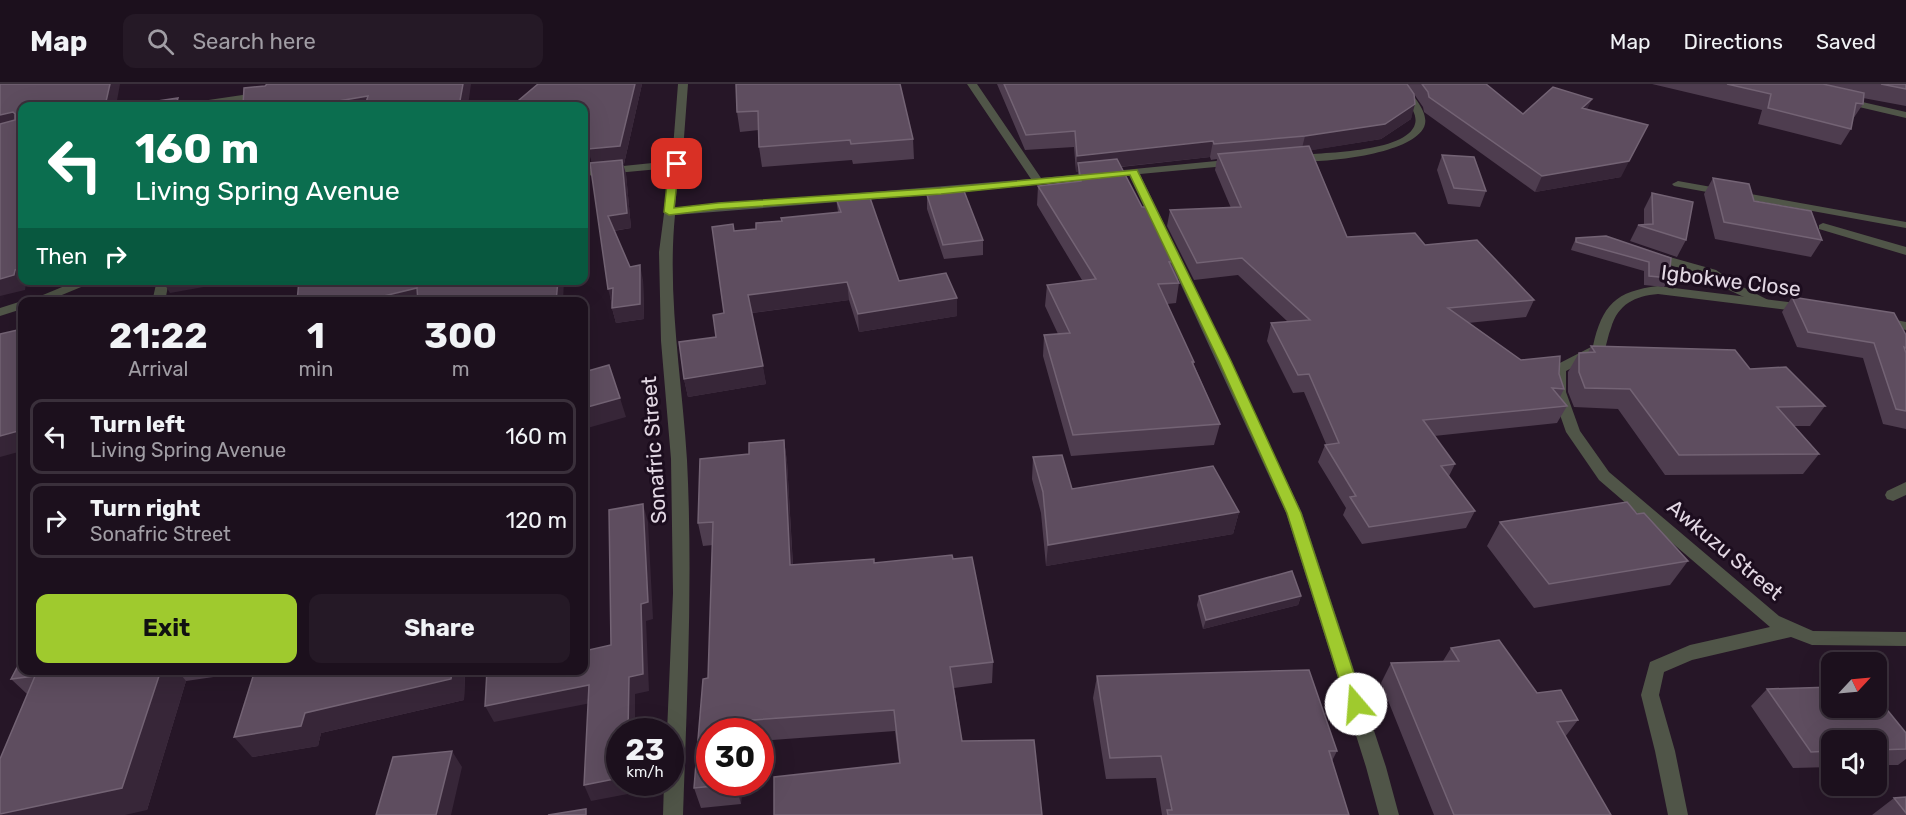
<!DOCTYPE html>
<html lang="en">
<head>
<meta charset="utf-8">
<style>
  body { margin:0; font-family:Rubik,sans-serif; background:#251926; color:#f1f3f6; height:100vh; display:flex; flex-direction:column; font-size:22px; white-space:nowrap }
  * { box-sizing:border-box; margin:0 }
  p { font-size:20px; color:#a09da4 }
  .icon { flex:none; width:33px; height:33px; fill:none; stroke:currentColor; stroke-width:2; stroke-linecap:round; stroke-linejoin:round }
  .map { position:relative; flex:1; overflow:hidden }
  .side { position:absolute; left:18px; top:213px; width:570px; height:378px; display:flex; flex-direction:column; background:#1c101d; border-radius:12px; box-shadow:0 6px 24px #0002,0 0 0 2px #3a303b }
  .side>* { flex:none }
  .banner { position:absolute; left:18px; top:18px; width:570px; height:183px; border-radius:12px; box-shadow:0 6px 24px #0002,0 0 0 2px #3a303b; background:#0b6e4f; color:#fff; overflow:hidden }
  .needle { width:39px; rotate:64deg }
  .buttons { position:absolute; left:1821px; top:568px; display:grid; gap:12px }
  .buttons a { display:grid; place-items:center; width:66px; height:66px; border-radius:12px; background:#1c101d; box-shadow:0 6px 24px #0002,0 0 0 2px #3a303b; font-size:30px }
  .speed { position:absolute; left:606px; top:634px; display:flex; gap:12px; font-size:30px; font-weight:700; text-align:center }
  .speed>* { display:grid; place-content:center; width:78px; height:78px; border-radius:50%; background:#1c101d; box-shadow:0 6px 24px #0002,0 0 0 2px #3a303b; line-height:1 }
  .speed small { font-size:15px; font-weight:400 }
  .speed .limit { border:9px solid #d22; background:#fff; color:#111 }
  .pin { position:absolute; display:grid; place-items:center; width:51px; height:51px; color:#fff; margin:-26px; border-radius:12px; box-shadow:0 3px 9px #0006 }
  .me { position:absolute; width:66px; margin:-33px; rotate:342deg; stroke-linejoin:round; filter:drop-shadow(0 0 4px #0008) }
  .turn { display:flex; align-items:center; gap:21px; height:126px; padding:0 18px; font-size:27px }
  .turn .icon { width:78px; height:78px; stroke-width:2.5 }
  .turn b { display:block; font-size:42px; line-height:51px }
  .then { display:flex; align-items:center; height:57px; padding:0 18px; background:#0003; gap:12px; font-size:22px }
  .eta { display:flex; justify-content:space-evenly; align-items:center; height:102px; text-align:center }
  .eta b { font-size:36px; font-weight:700; line-height:42px }
  .cta { display:flex; gap:12px; margin-top:auto; padding:12px 18px }
  .cta a { flex:1; height:69px; border-radius:12px; background:#9fca2e; color:#111; font-size:24px; font-weight:700; line-height:69px; text-align:center }
  .cta a+a { background:#251926; color:#f1f3f6 }
  ul { padding:0; list-style:none }
  li { display:flex; align-items:center; gap:18px; height:75px; margin:0 12px 9px; padding:0 6px; border:3px solid #3a303b; border-radius:12px }
  li div { flex:1 }
  li b { display:block; font-size:22px }
  li em { font-style:normal }
  header { display:flex; align-items:center; gap:36px; box-sizing:border-box; height:84px; padding:0 30px; background:#1c101d; border-bottom:2px solid #3a303b }
  header strong { font-size:28px }
  nav { display:flex; gap:33px; margin-inline-start:auto; font-size:21px }
  .search { width:420px; height:54px; background:#251926; display:flex; align-items:center; gap:15px; box-sizing:border-box; padding:0 21px; border-radius:12px; color:#a09da4; font-size:22px }
  .map>svg:first-child { display:block }
  .lines { fill:none; stroke-linecap:round; stroke-linejoin:round }
  .service { fill:#505548; fill-rule:evenodd }
  .minor { fill:#505548; fill-rule:evenodd }
  .wall { fill:#4e3d4f }
  .shaded-wall { fill:#372638 }
  .building { fill:#5e4d5f; stroke:#736374; stroke-width:1.5 }
  .route { fill:#9fca2e; stroke:#67831e; stroke-width:1.5 }
  .labels { text-anchor:middle; stroke-width:6; stroke-linejoin:round; paint-order:stroke }
  .street-label { font-size:21px; fill:#e3d8e4; stroke:#1c0d1e }
</style>
</head>
<body>
<header>
<strong>Map</strong>
<div class="search"><svg class="icon" aria-label="search" viewBox="0 0 24 24"><circle cx="10" cy="10" r="6"/><path d="M15 15l6 6"/></svg>Search here</div>
<nav><a>Map</a><a>Directions</a><a>Saved</a></nav>
</header>
<div class="map">
<svg width="1906" height="731" viewBox="0 0 1906 731">
  <rect width="100%" height="100%" fill="#261627"/>
  <g class="lines">
    <path class="service" d="M1652,168L1716,186L1737,200L1774,219L1768,223L1763,222L1729,206L1708,192L1648,175V169Z
      M1906,398V411L1893,417L1887,415L1885,411L1887,407Z"/>
    <path class="minor" d="M678,0H688L682,80L678,90L675,124L1031,95L967,0H977L1041,94L1237,75L1242,78L1237,81L1140,90L1165,142L1159,146L1153,142L1129,91L914,112L675,131C667,213 682,294 687,376C693,494 687,613 683,731H663L664,699H670V648H667L673,509L671,375L661,257L659,168L670,84L584,92V86L672,77Z
      M1394,0H1404C1411,10 1428,26 1425,40C1418,71 1315,81 1289,76L1288,74L1293,71C1318,69 1407,69 1415,40C1419,27 1401,10 1394,0Z
      M263,8L268,11L266,13L205,22H183L188,19Z
      M1845,14L1906,28V34L1842,19L1840,17Z
      M1678,97L1906,138V144L1674,102L1672,100Z
      M1823,139L1906,163V171L1819,145V141Z
      M1171,162L1177,166L1302,429L1386,683L1399,731H1379L1366,683L1286,429L1165,166Z
      M79,196H98L45,218H26Z
      M157,196H169L165,218H152Z
      M1658,202L1804,220L1810,224L1804,228L1658,210C1635,212 1618,220 1611,244C1608,251 1607,260 1604,267L1566,287V308L1580,347L1609,388L1779,532L1813,547L1906,548V562L1812,561L1791,553L1692,576L1664,588L1659,611L1675,667L1688,731H1668L1655,667L1641,611L1650,578L1690,561L1770,543L1599,396L1566,348L1552,308L1554,282L1593,262C1602,221 1616,207 1658,202Z
      M22,217V225L0,232V224Z
      M1881,233L1906,238V246L1876,240L1874,237L1876,234Z"/>
  </g>
  <path class="wall" d="M642,0L624,80H623L626,90L631,144L614,147L630,183L643,196L644,235L616,239L612,224L592,79L587,55L584,56V22Z
    M736,0L913,55L914,75L853,80L852,76L762,83L759,63V46L740,48L737,28Z
    M997,0H1486L1523,30L1587,25L1621,93L1535,108L1424,28L1423,23L1414,10L1411,35L1381,55L1311,66L1347,153L1425,161L1534,216L1526,233L1468,239L1521,276L1559,290L1564,305L1560,313L1567,322L1557,339L1434,352L1455,380L1449,392L1475,427L1466,444L1362,460L1343,431L1346,424L1318,378L1325,361L1326,360L1304,308L1293,309L1267,257L1271,239L1288,238L1238,191L1194,196L1167,142L1170,126L1231,124L1215,86L1217,75L1211,76L1210,73L1121,83L1142,123L1181,177L1178,195L1179,199L1176,219L1167,220L1194,278V281L1220,340L1214,361L1071,372L1043,272L1044,251L1058,250L1045,222L1047,201L1082,196L1037,121L1038,102L1077,97L1078,88H1076L1074,63L1025,66Z
    M1652,0H1906V22L1863,14V20L1853,35L1851,45L1841,61L1758,40L1762,26Z
    M1442,71L1486,107L1480,123L1448,120L1437,86Z
    M1713,94L1822,156L1811,173L1715,155L1704,110Z
    M1652,109L1686,156L1677,173L1630,157L1638,141H1644V125Z
    M927,111L983,156V171L944,175L927,125Z
    M836,114L899,197L957,232L859,248L849,216L752,229L766,300L688,313L684,295L716,253L724,229L734,147L756,145L838,128Z
    M1576,154L1671,174L1669,194L1664,203L1644,201V187L1571,166L1572,163Z
    M1792,213L1906,251V345L1883,340L1863,274L1797,263L1782,228Z
    M1591,262L1750,285L1825,322L1810,342H1794L1819,370L1803,390L1665,391L1618,325L1574,323L1568,308V288L1579,269H1588Z
    M784,356L787,378L793,481L874,479L953,475L993,578L992,599L954,604L962,657L899,679L895,647L760,657V648H710V699H742L741,720L701,724L694,704L708,594L713,461L703,462L698,439L749,370Z
    M1033,373L1072,405L1239,428L1233,450L1046,482L1041,429L1032,395Z
    M1637,430L1688,477L1670,501L1534,524L1487,462L1500,438Z
    M1199,512H1301L1298,521L1203,545L1197,521Z
    M1451,564L1537,609L1578,636L1565,653L1611,731H1434L1381,599L1391,579L1443,577Z
    M22,586H465L464,616L321,649L318,662L252,673L255,587L186,597L147,726L27,610L11,595Z
    M1097,592L1337,667L1332,677L1349,731H1162L1156,694L1106,695L1093,614Z
    M1767,605L1906,649V675L1898,681H1876V657H1832V683L1793,684L1751,622Z
    M1906,713V731H1872L1894,714Z"/>
  <path class="shaded-wall" d="M110,0H120L116,22H105Z
    M463,0H471L468,22H459Z
    M635,0H642L624,80H623L626,90L631,144L611,147L588,65Z
    M368,12L372,22H309Z
    M178,14L182,22H175Z
    M1592,15L1585,30L1582,24Z
    M1415,20L1411,35L1381,55L1301,68L1305,52Z
    M13,28L22,42L0,46V31Z
    M1648,41L1621,93L1535,108L1542,92Z
    M1213,57L1210,73L1080,87L1078,79V88H1076L1077,72Z
    M640,181L643,196L644,235L616,239L612,224Z
    M22,184V196H43L26,200L25,206L0,212V195L15,186Z
    M162,196H243L170,209Z
    M558,196H564L563,218H556Z
    M847,198L849,216L751,229L748,211Z
    M417,204L422,218H359Z
    M613,204L612,220L608,205Z
    M957,214V232L859,248L858,230Z
    M763,282L766,300L688,313L684,295Z
    M620,314L626,333L584,345V324Z
    M22,346V367L0,373V352Z
    M784,356L787,378L794,503L790,481Z
    M643,420L648,438L653,535L646,537L649,607L635,610V648H628L629,593L641,520Z
    M1239,428L1233,450L1046,482L1048,461Z
    M1301,512L1298,521L1203,545L1206,536Z
    M161,586H177L186,597L147,726L125,731H0Z
    M452,586H465L464,616L321,649L318,662L252,673L234,653L305,629Z
    M589,601L596,618L494,638L485,622Z
    M738,637L741,648H738Z
    M452,667L462,683L451,731H436Z
    M620,694V699H634L633,709L591,717L584,701Z
    M735,699H742L741,720Z"/>
  <path class="building" d="M0,0H110L105,22H22V184L15,186L14,191L0,195V40L15,36V30L13,28L0,31Z
    M267,0H463L459,22H365L368,12L309,22H243L244,4L265,2Z
    M538,0H635L620,62L588,65L584,38V22H512Z
    M736,0H900L913,55L851,60L850,56L759,63L758,27L737,28Z
    M1004,0H1407L1414,10L1415,20L1385,40L1305,52L1214,60L1213,57L1077,72L1075,47L1026,51Z
    M1422,0H1486L1523,30L1553,3L1592,15L1582,24L1648,41L1629,77L1542,92L1429,13L1428,8Z
    M1727,0H1823L1864,9L1863,20L1856,19L1851,45L1768,24L1771,10Z
    M1881,0H1906V5Z
    M178,14L175,22H124Z
    M1309,62L1347,153L1415,149L1425,161L1477,156L1534,216L1448,224L1521,276L1560,272L1559,290L1564,305L1552,304L1567,322L1423,336L1455,380L1441,382L1475,427L1369,443L1350,413L1356,412L1325,361L1339,359L1309,290L1298,291L1271,239L1310,236L1242,174L1197,179L1170,126L1241,123L1218,70Z
    M1442,71L1474,73L1486,107L1454,104Z
    M1117,75L1142,123H1154L1181,177L1169,178L1179,199L1158,200L1194,278H1192L1220,340L1073,351L1044,251L1070,249L1047,201L1096,195L1038,102L1081,97L1078,79Z
    M622,76L627,129L608,132L630,183L640,181V220L612,224L613,204L608,205L590,79Z
    M1713,94L1749,100L1754,117L1811,127L1822,156L1724,138Z
    M964,107L983,156L943,161L927,111Z
    M1652,109L1693,118L1686,156L1638,141L1653,140Z
    M869,111L899,197L946,189L957,214L858,230L847,198L748,211L763,282L684,295L679,258L716,253L713,231L724,229L712,143L733,140L734,147L756,145V139L782,137L781,134L841,128L836,114Z
    M1606,152L1671,174L1669,194L1649,192V178L1576,158V154Z
    M299,196H558L556,218H418L417,204L359,218H297Z
    M1792,213L1894,229L1906,251V264L1904,263L1906,269V327L1896,325L1874,259L1808,248Z
    M22,245V346L0,352V250Z
    M1591,262L1735,266L1750,285L1786,283L1825,322L1777,323L1819,370L1679,371L1630,305L1585,304L1579,288V269L1595,268Z
    M609,281L620,314L584,324V288Z
    M784,356L790,481L874,475V479L952,471L953,475L972,473L993,578L950,583L962,657L1034,656L1042,731H774V693L900,679L894,626L738,637V648H710V699H735V700L694,704L703,595L708,594L713,438L698,439L700,375L749,370V359Z
    M1062,371L1072,405L1213,382L1239,428L1048,461L1043,408L1033,373Z
    M1627,418L1637,430L1644,429L1688,477L1549,500L1500,438Z
    M643,420L648,518L641,520L643,590L629,593L628,648H620V694L584,701L589,601L485,622L487,586H584V567L611,561L609,426Z
    M1292,487L1301,512L1206,536L1199,512Z
    M1499,556L1537,609L1561,606L1578,636L1557,638L1611,731H1454L1391,579L1459,577L1451,564Z
    M22,574V586H161L122,704L0,730V675L35,592L11,595Z
    M255,586H452L451,595L305,629L301,642L234,653Z
    M1309,586L1337,667H1329L1349,731H1168L1167,726H1172L1161,672L1110,674L1097,592Z
    M1832,603V624H1876V612L1906,649V665L1876,666V657H1832V667L1811,668L1767,605Z
    M452,667L436,731H376L393,673Z
    M1906,713V729L1894,714Z
    M586,725V731H548Z"/>
  <path class="route" d="M673,78L682,80L678,90L674,124L718,119L941,104L1137,86L1231,277L1301,429L1364,620L1362,625L1356,627L1350,625L1347,620L1287,429L1219,277L1130,91L941,110L718,125L669,131L664,128L668,90Z"/>
  <g class="labels">
    <g class="street-label">
      <text transform="translate(1731 197) rotate(7)" y="7">Igbokwe Close</text>
      <text transform="translate(654 366) rotate(-94)" y="7">Sonafric Street</text>
      <text transform="translate(1725 466) rotate(40)" y="7">Awkuzu Street</text>
    </g>
  </g>
</svg>
<div class="buttons">
<a><svg class="needle" viewBox="-14 -14 28 28"><path d="M0-13l5 13h-10z" fill="#e53935"/><path d="M0 13l5-13h-10z" fill="#a09da4"/></svg></a>
<a><svg class="icon" aria-label="sound" viewBox="0 0 24 24"><path d="M4 9h4l5-4v14l-5-4H4zM17 9q2 3 0 6"/></svg></a>
</div>
<div class="speed"><div>23<small>km/h</small></div><div class="limit">30</div></div>
<div class="pin" style="left:677px;top:80px;background:#d93025"><svg class="icon" aria-label="arrive" viewBox="0 0 24 24"><path d="M6 21V4h12l-3 4 3 4H6"/></svg></div>
<svg class="me" style="left:1356px;top:620px" viewBox="-20 -20 40 40"><circle r="19" fill="#fff"/><path d="M0-13L10 11 0 6-10 11z" fill="#9fca2e"/></svg>
<div class="banner">
<div class="turn"><svg class="icon" aria-label="left" viewBox="0 0 24 24"><path d="M17 20v-9H6M10 6l-5 5 5 5"/></svg><div><b>160 m</b>Living Spring Avenue</div></div>
<div class="then">Then<svg class="icon" aria-label="right" viewBox="0 0 24 24"><path d="M7 20v-9h11M14 6l5 5-5 5"/></svg></div>
</div>
<section class="side">
<div class="eta">
<div><b>21:22</b><p>Arrival</p></div>
<div><b>1</b><p>min</p></div>
<div><b>300</b><p>m</p></div>
</div>
<ul>
<li><svg class="icon" aria-label="left" viewBox="0 0 24 24"><path d="M17 20v-9H6M10 6l-5 5 5 5"/></svg><div><b>Turn left</b><p>Living Spring Avenue</p></div><em>160 m</em></li>
<li><svg class="icon" aria-label="right" viewBox="0 0 24 24"><path d="M7 20v-9h11M14 6l5 5-5 5"/></svg><div><b>Turn right</b><p>Sonafric Street</p></div><em>120 m</em></li>
</ul>
<div class="cta"><a>Exit</a><a>Share</a></div>
</section>
</div>
</body>
</html>
